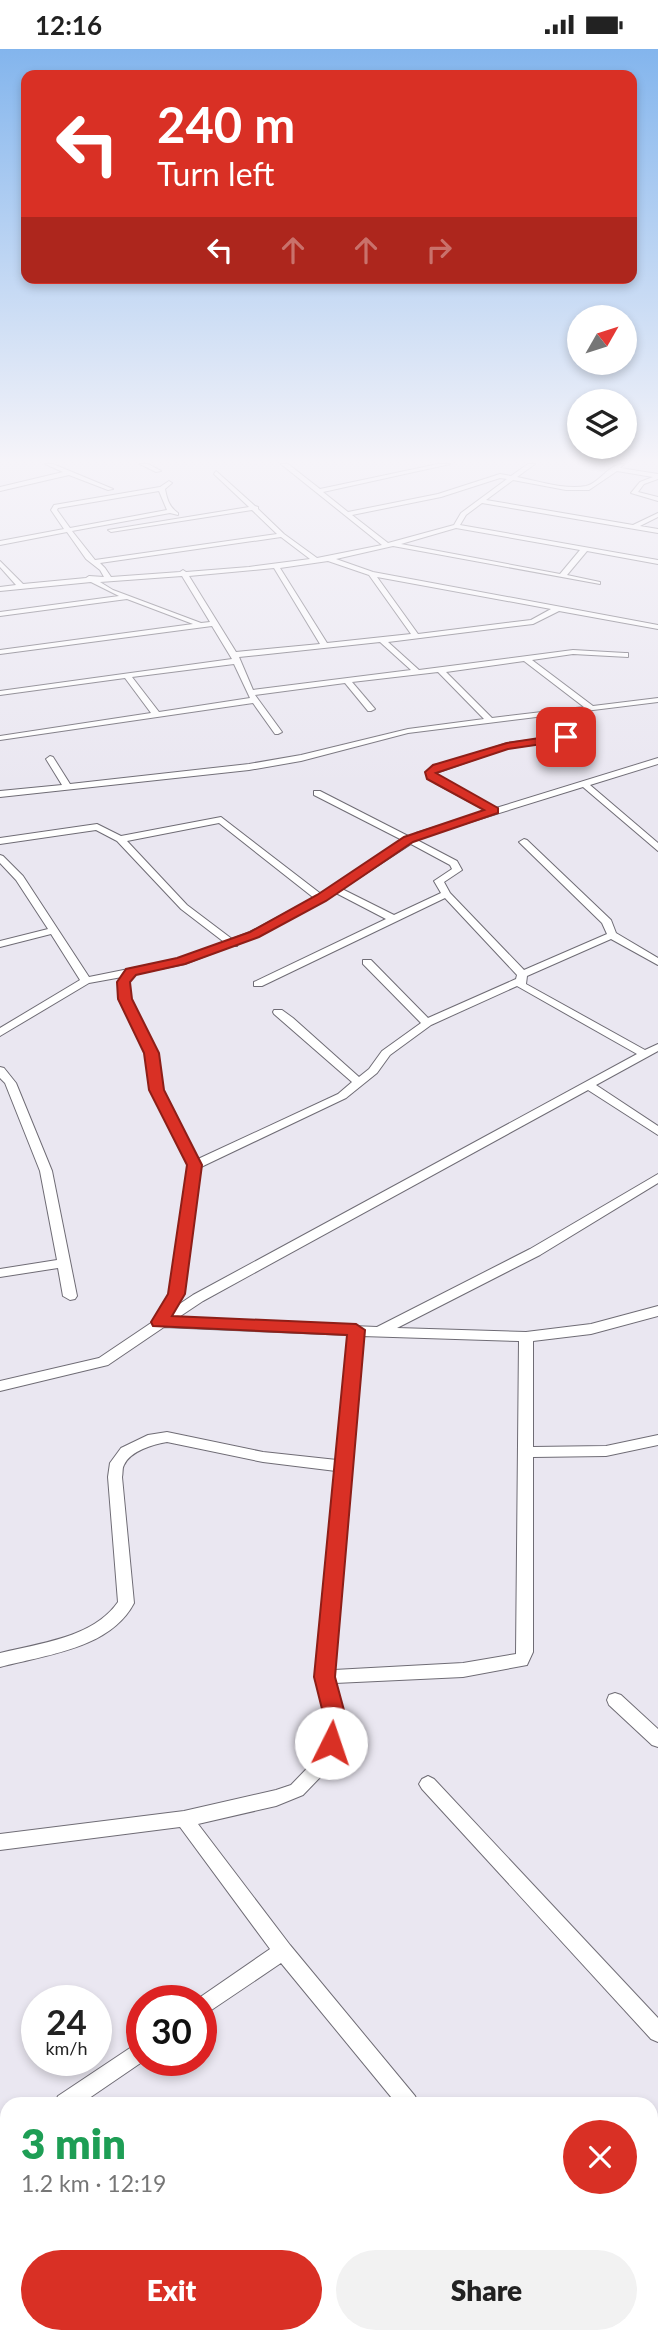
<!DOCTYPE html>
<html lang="en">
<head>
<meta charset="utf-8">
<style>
  body { margin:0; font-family:Lato,sans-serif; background:#f2f2f2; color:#222; height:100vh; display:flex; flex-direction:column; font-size:26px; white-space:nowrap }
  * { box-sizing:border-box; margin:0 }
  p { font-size:23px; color:#767676 }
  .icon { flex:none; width:38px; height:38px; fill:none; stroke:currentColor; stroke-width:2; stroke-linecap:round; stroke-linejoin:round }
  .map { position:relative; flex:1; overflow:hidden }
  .sheet { position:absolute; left:0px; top:2048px; width:658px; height:247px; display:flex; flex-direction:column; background:#fff; border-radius:21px 21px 0 0; box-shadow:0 4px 10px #0003 }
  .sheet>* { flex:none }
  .guide { position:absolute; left:21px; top:21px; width:616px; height:214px; border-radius:14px; box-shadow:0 4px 10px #0003; background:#d93025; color:#fff; overflow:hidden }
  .needle { width:46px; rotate:51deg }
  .tools { position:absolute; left:567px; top:256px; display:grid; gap:14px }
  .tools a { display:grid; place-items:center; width:70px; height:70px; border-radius:50%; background:#fff; box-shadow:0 4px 10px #0003; font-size:35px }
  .speed { position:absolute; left:21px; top:1936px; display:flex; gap:14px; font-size:35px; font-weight:700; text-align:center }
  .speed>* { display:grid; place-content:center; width:91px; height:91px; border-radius:50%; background:#fff; box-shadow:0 4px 10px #0003; line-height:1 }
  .speed small { font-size:18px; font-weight:400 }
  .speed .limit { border:10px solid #d22; background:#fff; color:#111 }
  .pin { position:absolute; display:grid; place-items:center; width:60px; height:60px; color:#fff; margin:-30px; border-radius:14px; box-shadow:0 4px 10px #0006 }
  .me { position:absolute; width:77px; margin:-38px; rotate:4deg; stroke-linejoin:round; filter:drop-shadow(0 0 5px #0008) }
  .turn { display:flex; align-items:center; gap:24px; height:147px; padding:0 21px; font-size:32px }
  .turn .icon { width:91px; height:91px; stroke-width:2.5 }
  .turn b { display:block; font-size:49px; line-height:60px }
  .lanes { display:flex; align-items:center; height:66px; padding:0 21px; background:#0003; justify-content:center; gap:35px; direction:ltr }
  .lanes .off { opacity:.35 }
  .round { display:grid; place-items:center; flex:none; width:74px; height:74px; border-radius:37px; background:#f2f2f2 }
  .overview { display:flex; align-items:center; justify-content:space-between; height:119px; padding:0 21px }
  h1 { font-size:42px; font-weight:800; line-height:52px; color:#1e9e55 }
  .cta { display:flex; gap:14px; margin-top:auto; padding:14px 21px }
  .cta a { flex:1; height:80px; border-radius:42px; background:#d93025; color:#fff; font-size:28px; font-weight:800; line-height:80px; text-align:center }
  .cta a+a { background:#f2f2f2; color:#222 }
  .status { display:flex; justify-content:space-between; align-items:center; height:49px; padding:0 35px; background:#fff; direction:ltr }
  .status svg { height:19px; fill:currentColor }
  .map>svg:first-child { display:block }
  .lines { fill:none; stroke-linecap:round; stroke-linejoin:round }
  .minor-casing { stroke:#6f6c75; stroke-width:2 }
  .minor { fill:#fff; fill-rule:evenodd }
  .route { fill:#d93025; stroke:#8d1f18; stroke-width:2 }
</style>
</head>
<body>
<div class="status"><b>12:16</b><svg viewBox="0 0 49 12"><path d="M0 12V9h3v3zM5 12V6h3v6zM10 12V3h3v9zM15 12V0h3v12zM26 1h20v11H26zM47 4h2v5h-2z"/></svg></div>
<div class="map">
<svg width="658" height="2293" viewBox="0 0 658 2293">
  <rect width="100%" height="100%" fill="#eae7f1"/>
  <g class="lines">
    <g class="minor-casing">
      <path id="minor" d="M45,415H53L113,440L108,441L69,426L0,442V438L63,423Z
        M140,415H148L161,422L156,423Z
        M281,415H288L320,440L438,415H450L323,443L348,463L438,445L500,425L511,427L528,415H535L517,428C538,432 565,441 586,437C600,434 608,415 624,415L620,419L658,425V430L644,435L638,443L658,448V452L631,444L640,433L653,428L617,422L589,441H566L513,431L486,451L633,476L658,464V468L640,477L658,480V484L482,454L466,466L460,476L658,511V515L587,502L567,526L600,533V535L393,497L336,510L373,523L658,576V580L559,562L533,575L388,593L419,621L573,601L625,604H628V608L573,605L532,611L593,657L658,649V653L408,684L301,712L249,721L0,748V742L62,736L46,710L50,707L53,708L70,735L249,715L301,706L408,680L484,670L438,623L352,633L375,660L371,662H368L345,634L255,646L282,683L278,685H275L253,654L0,691V687L151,664L125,629L0,646V642L232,610L212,577L0,605V601L193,575L127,550L0,567V563L119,547L91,533L0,542V538L16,536L0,518V512L23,535L86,529L89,527L104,528L100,521L86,510L67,483L0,496V492L64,480L51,461L54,456L160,438L169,432L172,434L165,440C167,450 169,458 178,464V466L170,464L72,482L95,511L277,485L252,461L111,483L108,481L249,458L214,425L216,422L255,457L258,458V460L284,485L317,509L382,496ZM500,429L507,430L461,464L454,476L388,494L352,466L441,448ZM159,442L167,461L70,479L57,461L58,459ZM456,479L580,501L560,525L401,495ZM281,488L310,510L249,518L186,523L183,521L180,523L111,528L105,519L100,514ZM328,512L369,526L411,585L327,594L280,519ZM274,519L320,595L236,603L189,527ZM182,527L210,573L201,574L113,541L100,533ZM377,528L551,560L531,571L418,585ZM380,593L411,621L253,641L239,608ZM524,612L584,658L492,669L446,623ZM234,615L250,649L159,663L132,628Z
        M590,684H593V688L508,699L436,724L441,730L496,759L658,709V715L590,736L658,794V802L583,738L422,788L417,791L457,812L462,821L444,833L450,844L524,921L607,885L602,874L521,795L519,793L524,790L527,791L611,871L616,884L658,909V916L611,890L527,927L526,935L645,1001L658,995V1002L596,1036L658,1077V1086L588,1041L203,1252L176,1270L377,1278L530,1200L658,1125V1134L540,1206L397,1279L526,1283L591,1275L658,1257V1267L591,1285L533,1292V1398L606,1397L658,1386V1396L606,1407L533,1408V1603L527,1616L463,1628L335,1634L345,1676L331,1717L303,1746L276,1757L198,1775L290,1896L415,2047L418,2054H396L281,1914L201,1968V1951H196L270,1900L180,1778L0,1801V1785L184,1762L276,1741L291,1736L318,1708L329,1676L317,1628L336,1422L263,1413L167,1393C154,1395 130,1402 124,1416C122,1419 123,1424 122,1428L134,1554C110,1600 45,1606 0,1618V1604C40,1594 93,1589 118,1553L108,1428L110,1414L121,1399L148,1386L167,1383L263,1403L337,1411L349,1286L164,1278L108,1316L0,1342V1332L99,1309L154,1272L169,1245L189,1116L151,1041L145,1004L120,950L119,933L122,928L89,934L0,987V979L80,931L51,885L0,898V892L48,880L16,831L0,814V806L3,807L23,827L89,928L178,910L224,893L181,860L117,792L96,781L0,795V789L97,775L121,787L221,768L321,845L404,792L314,746V742H320L410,788L416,784L487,762L435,734L427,723L428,721L507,694ZM219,774L314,849L250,883L232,890L187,856L127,792ZM411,795L450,816L452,820L434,832L441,844L394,866L342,840ZM336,844L386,870L254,933V937H262L445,849L517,926L516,930L428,969L371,911H363V915L421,974L382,1002L369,1020L359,1028L293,969L282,961H274L273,963L274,965L352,1033L338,1045L198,1110L163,1041L157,1004L130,950L129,933L135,925L185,915L231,897H237L238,895L258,887ZM517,937L637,1005L193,1246L175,1258L183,1245L201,1118L346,1049L377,1024L390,1006L431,976ZM362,1287L519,1292L516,1605L463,1614L334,1621Z
        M0,1018L4,1019L16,1034L52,1122L77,1247L75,1250L70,1251L63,1247L58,1219L0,1228V1220L57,1211L40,1122L5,1034L0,1029Z
        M615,1644L621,1646L658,1680V1698L652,1696L609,1656L607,1651L609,1646Z
        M428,1727L434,1730L658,1969V1993L651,1990L422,1740L419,1735L422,1730Z
        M142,1991V2011H145L82,2054H55L58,2047Z
        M7,2086V2108L0,2111V2089Z
        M193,2287H219L217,2293H191Z
        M590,2287H614L616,2293H592Z"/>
    </g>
    <use href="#minor" class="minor"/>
  </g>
  <linearGradient id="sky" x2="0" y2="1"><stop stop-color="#83b5ed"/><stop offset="0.56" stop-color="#f6f4f9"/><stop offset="1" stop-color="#f6f4f9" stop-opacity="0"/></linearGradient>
  <rect width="658" height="736" fill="url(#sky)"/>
  <path class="route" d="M566,685L570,686V691L508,700L436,724L498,759V764L413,793L326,852L259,888L185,915L136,926L130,933L132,950L159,1004L164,1041L202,1116L185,1245L172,1267L356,1275L365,1281L335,1628L348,1676L339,1700L331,1703L323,1700L320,1694L326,1676L314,1628L347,1286L153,1277L151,1273L168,1245L187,1116L149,1041L144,1004L118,950L117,933L126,920L177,909L250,883L317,846L404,788L484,761L427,730L425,723L433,716L507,694Z"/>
</svg>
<div class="tools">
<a><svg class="needle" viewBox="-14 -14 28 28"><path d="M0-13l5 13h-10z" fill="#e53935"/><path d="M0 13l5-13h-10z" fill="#767676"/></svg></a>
<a><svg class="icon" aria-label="layers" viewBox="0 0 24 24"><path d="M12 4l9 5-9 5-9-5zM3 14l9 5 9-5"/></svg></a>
</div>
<div class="speed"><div>24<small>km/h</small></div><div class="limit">30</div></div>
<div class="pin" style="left:566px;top:688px;background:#d93025"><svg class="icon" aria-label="arrive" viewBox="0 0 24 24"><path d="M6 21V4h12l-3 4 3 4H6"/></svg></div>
<svg class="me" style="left:331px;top:1694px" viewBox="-20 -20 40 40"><circle r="19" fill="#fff"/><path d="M0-13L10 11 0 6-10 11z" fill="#d93025"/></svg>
<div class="guide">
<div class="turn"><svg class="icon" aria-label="left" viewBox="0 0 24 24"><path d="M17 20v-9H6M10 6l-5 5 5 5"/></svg><div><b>240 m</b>Turn left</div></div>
<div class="lanes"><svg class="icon" aria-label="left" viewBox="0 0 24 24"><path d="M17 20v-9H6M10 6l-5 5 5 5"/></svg><svg class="icon off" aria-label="ahead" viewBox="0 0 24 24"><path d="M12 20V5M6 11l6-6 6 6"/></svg><svg class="icon off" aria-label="ahead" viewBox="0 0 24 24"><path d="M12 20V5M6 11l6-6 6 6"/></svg><svg class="icon off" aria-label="right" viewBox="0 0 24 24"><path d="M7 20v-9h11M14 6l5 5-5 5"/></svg></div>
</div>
<section class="sheet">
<div class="overview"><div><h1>3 min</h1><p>1.2 km · 12:19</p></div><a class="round" style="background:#d93025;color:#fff"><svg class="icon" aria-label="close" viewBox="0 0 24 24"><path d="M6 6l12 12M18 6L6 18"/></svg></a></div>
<div class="cta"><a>Exit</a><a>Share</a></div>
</section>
</div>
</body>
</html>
